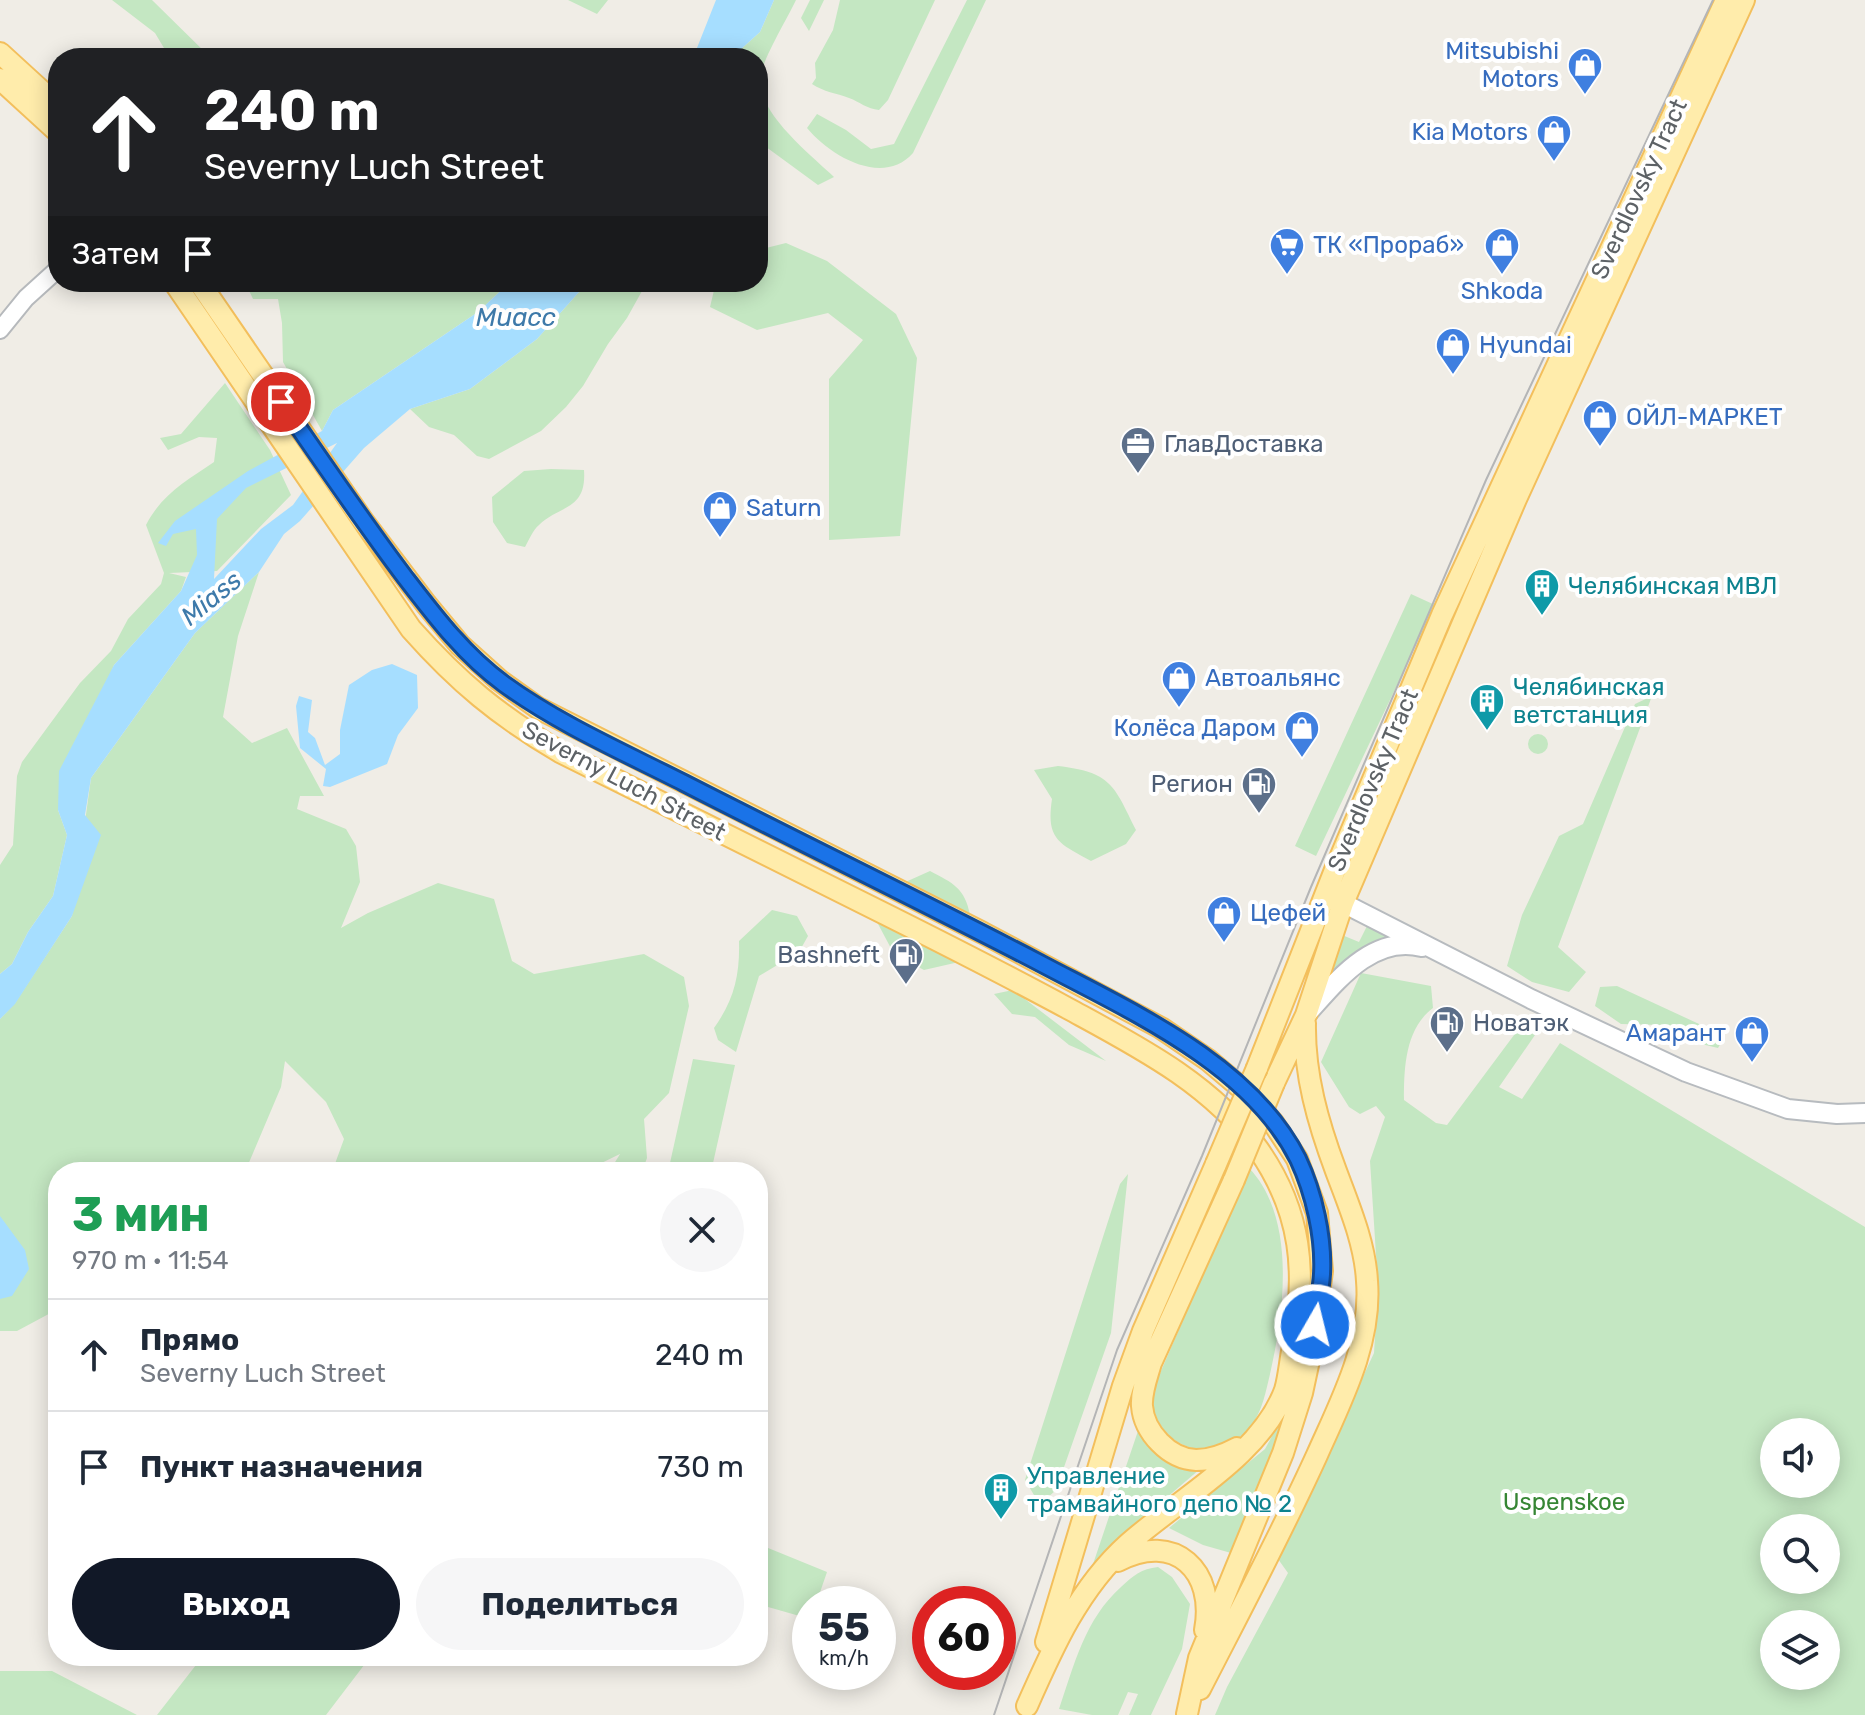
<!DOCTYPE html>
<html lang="ru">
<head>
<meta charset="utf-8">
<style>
  body { margin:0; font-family:Rubik,sans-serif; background:#f6f6f7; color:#1f2937; height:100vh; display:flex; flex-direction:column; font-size:30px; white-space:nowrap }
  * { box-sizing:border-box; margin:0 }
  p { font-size:26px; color:#747a83 }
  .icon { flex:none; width:44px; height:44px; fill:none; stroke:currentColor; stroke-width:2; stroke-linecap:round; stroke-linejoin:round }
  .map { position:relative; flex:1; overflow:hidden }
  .details { position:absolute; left:48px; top:1162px; width:720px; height:504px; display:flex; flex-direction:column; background:#fff; border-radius:32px; box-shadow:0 4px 20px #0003 }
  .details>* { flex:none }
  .hud { position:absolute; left:48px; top:48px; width:720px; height:244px; border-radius:32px; box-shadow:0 4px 20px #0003; background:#202124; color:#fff; overflow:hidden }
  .fabs { position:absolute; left:1760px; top:1418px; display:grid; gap:16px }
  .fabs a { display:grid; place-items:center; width:80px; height:80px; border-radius:50%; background:#fff; box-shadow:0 4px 20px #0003; font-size:40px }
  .speed { position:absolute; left:792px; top:1586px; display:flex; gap:16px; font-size:40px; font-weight:700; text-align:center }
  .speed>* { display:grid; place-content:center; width:104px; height:104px; border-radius:50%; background:#fff; box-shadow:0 4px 20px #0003; line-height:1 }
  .speed small { font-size:20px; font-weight:400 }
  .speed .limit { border:12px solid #d22; background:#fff; color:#111 }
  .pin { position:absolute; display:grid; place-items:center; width:68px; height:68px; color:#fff; margin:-34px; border:4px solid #fff; border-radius:50%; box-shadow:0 2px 8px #0007 }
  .me { position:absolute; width:88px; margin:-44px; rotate:8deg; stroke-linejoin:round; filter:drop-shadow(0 0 6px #0008) }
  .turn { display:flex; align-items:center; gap:28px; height:168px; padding:0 24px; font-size:36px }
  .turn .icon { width:104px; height:104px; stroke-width:2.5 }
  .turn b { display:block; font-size:56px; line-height:68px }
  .then { display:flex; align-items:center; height:76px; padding:0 24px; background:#0003; gap:16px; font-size:30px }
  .round { display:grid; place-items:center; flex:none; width:84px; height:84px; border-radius:42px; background:#f6f6f7 }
  .headline { display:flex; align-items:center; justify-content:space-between; height:136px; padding:0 24px }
  h1 { font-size:48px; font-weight:700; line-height:60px; color:#1e9e55 }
  .primary-button { display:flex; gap:16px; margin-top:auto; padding:16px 24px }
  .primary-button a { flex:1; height:92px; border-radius:48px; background:#111827; color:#fff; font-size:32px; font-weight:700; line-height:92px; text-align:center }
  .primary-button a+a { background:#f6f6f7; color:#1f2937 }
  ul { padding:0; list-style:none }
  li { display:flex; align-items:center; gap:24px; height:112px; padding:0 24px; border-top:2px solid #e0e1e3 }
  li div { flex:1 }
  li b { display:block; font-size:30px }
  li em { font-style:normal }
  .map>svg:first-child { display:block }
  .green { fill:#c4e7c2; fill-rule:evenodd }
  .water { fill:#a6deff; fill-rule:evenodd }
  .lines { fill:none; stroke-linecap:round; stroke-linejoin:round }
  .tertiary-casing { stroke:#b6b9bc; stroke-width:20 }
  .secondary-casing { stroke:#b7bbbf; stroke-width:22 }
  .primary-casing { stroke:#f3bf5c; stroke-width:24 }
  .tertiary { stroke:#fff; stroke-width:16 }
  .secondary { stroke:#fff; stroke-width:18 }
  .primary { stroke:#ffecab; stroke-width:20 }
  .tram { stroke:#b4b5b6; stroke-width:2 }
  .primary-bridge-casing { stroke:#f3bf5c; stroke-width:24; stroke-linecap:butt }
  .primary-bridge { stroke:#ffecab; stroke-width:20 }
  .route-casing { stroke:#114b97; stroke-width:20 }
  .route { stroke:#1a73e8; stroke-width:14 }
  .labels { text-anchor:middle; stroke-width:8; stroke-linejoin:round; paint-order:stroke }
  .shop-label { font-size:24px; fill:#366cbe; stroke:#fff; text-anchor:start }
  .street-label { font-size:24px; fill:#5d6266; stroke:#fff }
  .service-label { font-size:24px; fill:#4e5e75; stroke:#fff; text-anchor:start }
  .culture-label { font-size:24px; fill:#0d838f; stroke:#fff; text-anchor:start }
  .park-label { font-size:24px; fill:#368634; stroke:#fff }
  .water-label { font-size:26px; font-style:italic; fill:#3e7aaa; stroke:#fff }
</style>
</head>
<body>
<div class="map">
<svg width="1865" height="1715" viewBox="0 0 1865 1715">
  <rect width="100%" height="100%" fill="#f0ede6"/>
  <path class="green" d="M112,0H152L211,58H170L155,33Z
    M568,0H608L597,14Z
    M774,0H796C787,19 765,55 761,74C752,109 811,155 834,177L818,185L758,141V58H736L740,50L760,32Z
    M810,0H824L809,31L801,18Z
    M840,0H935L888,100L879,110C867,109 860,102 849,98C836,93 824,92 812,84L816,78L815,63L833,30Z
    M967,0H986L913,153C883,187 830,156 807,128L817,114L846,130L871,149L894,144Z
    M786,243L827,261L896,314L917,358L900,536L829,540V379L863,340L828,313L757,330L710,307L716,282H758V250Z
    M245,282H325L338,291L365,282H510L478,312L333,410L322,431L283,362L282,323L278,299H253Z
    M588,282H647L627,318L608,344L583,386L566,407L541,431L489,459L477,456L454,435L429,427L410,409L470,389L537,339Z
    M225,383L270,450L291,495L217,571L169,573L186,577L181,591L114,665L58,810L67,835L53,896L28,932L12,964L0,974V865L13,845L17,776L22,762L80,683L111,651L128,619L161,584L164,573L146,525C162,494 186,481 214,462L217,438L199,437L168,450L160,438L181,434Z
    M551,469L584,470C587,511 559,505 539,525C533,530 529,540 525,547L507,543L493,522L492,497L524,471Z
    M259,572L238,636L223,717L252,743L287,728L324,796H300L297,809L346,829L356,846L360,882L341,928L368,913L438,883L494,899L512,961L534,974L644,954L684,977L689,1006L669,1093L644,1119L647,1158L642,1172H609L620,1154L583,1172H332L344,1139L326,1102L285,1061L281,1087L245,1172H58V1309L17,1331H0V1019L15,1003L72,916L91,778L195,633Z
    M1411,594L1435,605L1316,856L1295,846Z
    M1652,696L1558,947L1586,972L1569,992L1532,982L1507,966L1522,915L1559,836L1583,824L1635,704Z
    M1528 744a10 10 0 1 1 20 0a10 10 0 1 1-20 0Z
    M1058,766C1111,772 1114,785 1136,830L1126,844L1091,861C1058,843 1046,839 1052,799L1034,770Z
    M930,871C953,883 965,888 970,915L901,884Z
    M772,910L797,916L808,936L799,952L759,976L736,1052L718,1040L714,1028C734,1000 740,975 739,941Z
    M877,922L959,962L924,970L894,954Z
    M1368,924L1395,939L1327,980L1342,935L1359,942Z
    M1361,973L1431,986L1433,1008C1405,1029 1404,1068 1404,1100L1436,1123L1447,1125L1520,1027L1535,1035L1499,1087L1522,1099L1560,1043L1865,1227V1715H1215L1227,1687L1288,1573L1278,1559L1374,1353L1378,1286L1370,1161L1385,1117L1376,1106L1360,1114L1349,1107L1321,1062ZM1774,1432H1826V1484H1774ZM1774,1528H1826V1580H1774ZM1774,1624H1826V1676H1774Z
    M1617,986L1725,1036L1718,1048L1693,1042L1661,1025L1621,1024L1595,1006L1600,987Z
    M1013,990L1106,1061L1069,1045L1035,1017L1012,1014L994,994Z
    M693,1059L735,1065L711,1172H668Z
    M1249,1168C1297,1218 1284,1313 1270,1374C1266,1391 1262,1412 1251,1426C1216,1470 1154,1449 1151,1394Z
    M1128,1174L1111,1333L1056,1490L1045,1500H1037L1025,1480L1120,1184Z
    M1295,1394L1241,1535L1231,1553L1203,1545L1169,1528L1265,1449Z
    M1139,1428L1200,1469L1109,1547L1091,1570Z
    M758,1544L827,1572L816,1604H810V1619L758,1604Z
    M1158,1567L1172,1577L1190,1604L1182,1649L1151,1715H1129L1138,1694L1128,1692L1118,1715H1092L1059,1709C1074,1665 1085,1619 1121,1587C1134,1575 1141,1569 1158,1567Z
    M203,1656H371L326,1715H157Z
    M0,1671H52L137,1715H0Z"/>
  <path class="water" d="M716,0H774L760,32L740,50L736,58H693Z
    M510,282H588L537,339L470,389L410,409L364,448L300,521L284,534L259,572L195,633L91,778L85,815L101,835L72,916L15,1004L0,1019V974L12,964L28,932L53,896L67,835L58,810L59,771L114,665L181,591L197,555L196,529L173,534L166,546L158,543L175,521L248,471L322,431L333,410L478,312ZM337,443L293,505L261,529L214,579L217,519L246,488Z
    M392,664L417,675L418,708L398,735L387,764L330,787L323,786L326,769L300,748L296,706L299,696L312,700L308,732L315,738L325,765L340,754V730L349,685L372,670Z
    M0,1216L25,1250L29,1269L12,1296L0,1299Z"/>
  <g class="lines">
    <g class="tertiary-casing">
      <path id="tertiary" d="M0,330L26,298L58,269"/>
    </g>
    <g class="secondary-casing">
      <path id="secondary" d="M1343,903L1531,999L1686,1072L1788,1109L1837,1114L1865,1113
        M1306,1015C1336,982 1372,934 1422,947"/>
    </g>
    <g class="primary-casing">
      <path id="primary" d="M0,53L58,106
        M0,79L58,132
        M174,282L411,629C458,682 499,716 560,752C668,806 776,860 885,914C947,945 1008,976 1069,1009C1137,1046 1212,1084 1258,1149C1302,1212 1307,1273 1293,1346C1290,1360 1289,1377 1285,1390C1261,1456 1178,1499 1128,1544C1079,1588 1053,1647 1027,1706
        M199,282L363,521L426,604L460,645L499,680L538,708L983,933L1161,1028L1208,1060L1246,1092L1274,1124L1297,1159L1317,1213L1322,1271L1311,1351L1302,1393L1283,1453L1199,1658L1187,1714
        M1257,1068L1335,870L1442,615L1726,0
        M1274,1083L1306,1015L1343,903L1516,499L1744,0
        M1234,1180L1151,1363C1147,1377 1141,1392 1142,1406C1144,1432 1169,1459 1196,1460C1212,1460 1224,1455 1237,1448
        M1118,1561C1175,1531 1216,1571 1205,1630
        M1046,1642L1123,1386L1143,1331L1216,1164
        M1200,1689C1240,1611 1281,1534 1317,1455C1341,1401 1372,1343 1367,1281C1365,1243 1349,1206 1336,1171C1318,1123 1304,1074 1305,1023"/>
    </g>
    <use href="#tertiary" class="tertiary"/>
    <use href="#secondary" class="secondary"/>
    <use href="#primary" class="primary"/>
    <path class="tram" d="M994,1715L1117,1350L1202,1156L1311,887L1486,480L1713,0"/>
    <g class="primary-bridge-casing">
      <path id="primary-bridge" d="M1216,1164L1257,1068
        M1234,1180L1274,1083"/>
    </g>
    <use href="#primary-bridge" class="primary-bridge"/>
  </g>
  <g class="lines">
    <g class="route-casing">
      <path id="route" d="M281,402C321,460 361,519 404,576C434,615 464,655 504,684C559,724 623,752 684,783C801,843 921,901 1038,962C1128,1010 1250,1063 1298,1159C1314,1193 1324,1237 1322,1274C1321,1291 1317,1308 1315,1325"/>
    </g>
    <use href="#route" class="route"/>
  </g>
  <defs>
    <g id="shop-pin" transform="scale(1.8)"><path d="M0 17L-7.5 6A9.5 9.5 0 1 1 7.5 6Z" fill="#3f7fe0" stroke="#fff"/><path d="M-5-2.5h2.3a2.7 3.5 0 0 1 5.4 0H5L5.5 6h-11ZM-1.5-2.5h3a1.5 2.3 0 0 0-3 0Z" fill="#fff"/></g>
    <g id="supermarket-pin" transform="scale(1.8)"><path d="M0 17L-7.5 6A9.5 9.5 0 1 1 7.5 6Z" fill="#3f7fe0" stroke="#fff"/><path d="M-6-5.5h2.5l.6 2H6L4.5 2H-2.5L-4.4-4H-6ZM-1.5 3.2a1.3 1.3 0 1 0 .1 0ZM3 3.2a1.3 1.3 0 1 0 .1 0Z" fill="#fff"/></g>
    <g id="office-pin" transform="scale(1.8)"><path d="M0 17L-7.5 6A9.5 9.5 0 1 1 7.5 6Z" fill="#5c6f8a" stroke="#fff"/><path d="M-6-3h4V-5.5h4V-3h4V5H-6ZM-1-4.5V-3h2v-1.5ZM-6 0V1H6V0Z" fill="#fff"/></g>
    <g id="building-pin" transform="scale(1.8)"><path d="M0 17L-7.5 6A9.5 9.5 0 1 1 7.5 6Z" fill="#0f9aa8" stroke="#fff"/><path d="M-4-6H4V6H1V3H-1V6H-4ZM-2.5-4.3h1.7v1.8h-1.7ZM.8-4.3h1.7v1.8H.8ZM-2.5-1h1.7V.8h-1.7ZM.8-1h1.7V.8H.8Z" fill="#fff"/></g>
    <g id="fuel-pin" transform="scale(1.8)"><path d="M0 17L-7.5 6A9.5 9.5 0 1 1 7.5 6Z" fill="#5c6f8a" stroke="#fff"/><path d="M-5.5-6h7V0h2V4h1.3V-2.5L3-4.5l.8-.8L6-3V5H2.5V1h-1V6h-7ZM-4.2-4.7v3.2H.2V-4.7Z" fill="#fff"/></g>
  </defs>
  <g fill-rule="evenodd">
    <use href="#shop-pin" x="1585" y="65"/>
    <use href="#shop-pin" x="1554" y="132"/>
    <use href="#supermarket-pin" x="1287" y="245"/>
    <use href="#shop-pin" x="1502" y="245"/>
    <use href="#shop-pin" x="1453" y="345"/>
    <use href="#shop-pin" x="1600" y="417"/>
    <use href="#office-pin" x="1138" y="444"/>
    <use href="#shop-pin" x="720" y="508"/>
    <use href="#building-pin" x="1542" y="586"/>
    <use href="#shop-pin" x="1179" y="678"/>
    <use href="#building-pin" x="1487" y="701"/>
    <use href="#shop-pin" x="1302" y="728"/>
    <use href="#fuel-pin" x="1259" y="784"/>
    <use href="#shop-pin" x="1224" y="913"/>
    <use href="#fuel-pin" x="906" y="955"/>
    <use href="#fuel-pin" x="1447" y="1023"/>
    <use href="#shop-pin" x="1752" y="1033"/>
    <use href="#building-pin" x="1001" y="1490"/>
  </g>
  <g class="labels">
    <g class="shop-label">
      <text x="1559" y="59" text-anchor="end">Mitsubishi<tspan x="1559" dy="28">Motors</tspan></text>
      <text x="1528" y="140" text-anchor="end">Kia Motors</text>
      <text x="1313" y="253">ТК «Прораб»</text>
      <text x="1502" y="299" text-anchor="middle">Shkoda</text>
      <text x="1479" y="353">Hyundai</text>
      <text x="1626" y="425">ОЙЛ-МАРКЕТ</text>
      <text x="746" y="516">Saturn</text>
      <text x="1205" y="686">Автоальянс</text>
      <text x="1276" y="736" text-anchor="end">Колёса Даром</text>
      <text x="1250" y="921">Цефей</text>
      <text x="1726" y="1041" text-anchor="end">Амарант</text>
    </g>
    <g class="street-label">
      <text transform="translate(1639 189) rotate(-65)" y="8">Sverdlovsky Tract</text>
      <text transform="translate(1373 780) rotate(-67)" y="8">Sverdlovsky Tract</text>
      <text transform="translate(624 781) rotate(28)" y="8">Severny Luch Street</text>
    </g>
    <g class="service-label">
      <text x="1164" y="452">ГлавДоставка</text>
      <text x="1233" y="792" text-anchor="end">Регион</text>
      <text x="880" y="963" text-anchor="end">Bashneft</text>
      <text x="1473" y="1031">Новатэк</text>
    </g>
    <g class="culture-label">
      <text x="1568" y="594">Челябинская МВЛ</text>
      <text x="1513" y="695">Челябинская<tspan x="1513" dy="28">ветстанция</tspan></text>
      <text x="1027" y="1484">Управление<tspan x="1027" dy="28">трамвайного депо № 2</tspan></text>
    </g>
    <g class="park-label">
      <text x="1564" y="1510">Uspenskoe</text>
    </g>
    <g class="water-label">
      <text x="516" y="326">Миасс</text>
      <text transform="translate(211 598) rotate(-39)" y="9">Miass</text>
    </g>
  </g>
</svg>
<div class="fabs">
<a><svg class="icon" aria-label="sound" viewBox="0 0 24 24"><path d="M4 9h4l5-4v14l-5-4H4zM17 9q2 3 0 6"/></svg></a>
<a><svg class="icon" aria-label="search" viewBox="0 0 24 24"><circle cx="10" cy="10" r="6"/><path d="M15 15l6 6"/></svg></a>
<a><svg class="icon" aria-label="layers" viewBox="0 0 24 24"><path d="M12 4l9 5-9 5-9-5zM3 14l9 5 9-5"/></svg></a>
</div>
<div class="speed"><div>55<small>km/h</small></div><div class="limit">60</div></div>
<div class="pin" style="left:281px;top:402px;background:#d93025"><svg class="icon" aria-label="arrive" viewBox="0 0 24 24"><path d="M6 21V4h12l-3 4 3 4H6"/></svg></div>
<svg class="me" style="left:1315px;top:1325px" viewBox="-20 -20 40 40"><circle r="17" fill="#1a73e8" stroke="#fff" stroke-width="3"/><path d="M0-11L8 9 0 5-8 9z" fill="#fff"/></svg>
<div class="hud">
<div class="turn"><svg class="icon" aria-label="ahead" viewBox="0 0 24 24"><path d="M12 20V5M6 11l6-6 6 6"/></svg><div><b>240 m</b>Severny Luch Street</div></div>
<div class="then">Затем<svg class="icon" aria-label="arrive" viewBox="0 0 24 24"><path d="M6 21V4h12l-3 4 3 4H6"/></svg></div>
</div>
<section class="details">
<div class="headline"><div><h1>3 мин</h1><p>970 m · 11:54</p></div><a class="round"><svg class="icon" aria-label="close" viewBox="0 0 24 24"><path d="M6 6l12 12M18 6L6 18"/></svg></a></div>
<ul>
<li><svg class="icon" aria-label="ahead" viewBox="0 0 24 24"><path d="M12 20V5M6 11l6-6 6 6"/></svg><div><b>Прямо</b><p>Severny Luch Street</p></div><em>240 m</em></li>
<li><svg class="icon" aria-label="arrive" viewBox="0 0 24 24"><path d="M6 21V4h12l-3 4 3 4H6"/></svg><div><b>Пункт назначения</b></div><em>730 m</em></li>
</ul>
<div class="primary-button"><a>Выход</a><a>Поделиться</a></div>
</section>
</div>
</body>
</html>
